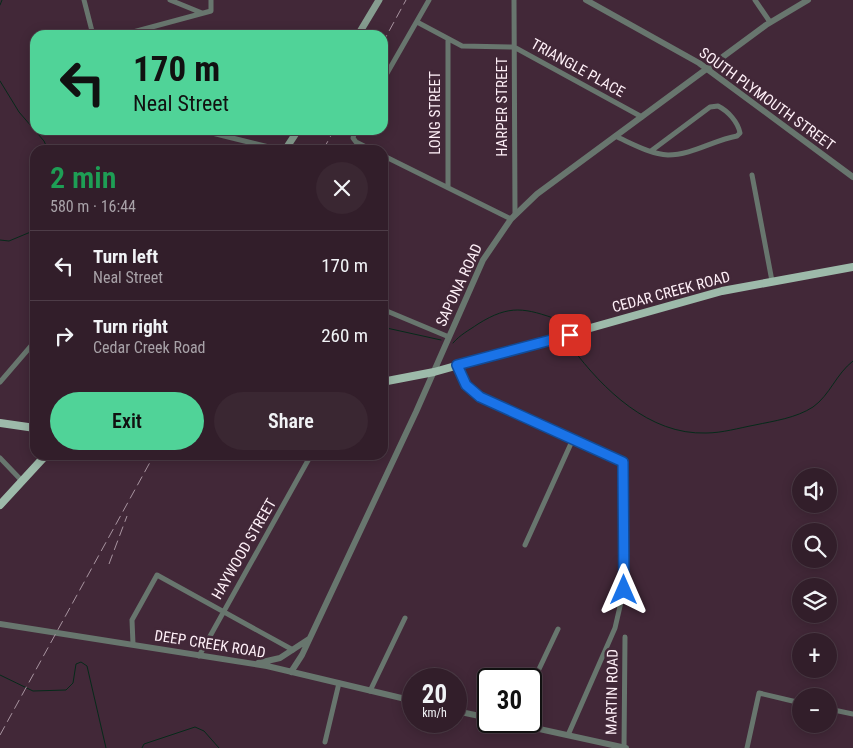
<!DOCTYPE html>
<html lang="en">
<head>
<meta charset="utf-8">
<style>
  body { margin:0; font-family:"Roboto Condensed",sans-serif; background:#3a2732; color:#f1f3f6; height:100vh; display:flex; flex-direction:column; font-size:19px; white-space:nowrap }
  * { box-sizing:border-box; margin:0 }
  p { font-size:16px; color:#a8a2a8 }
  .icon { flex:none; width:28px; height:28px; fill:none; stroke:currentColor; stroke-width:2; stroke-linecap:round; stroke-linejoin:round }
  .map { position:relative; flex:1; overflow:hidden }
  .panel { position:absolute; left:30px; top:145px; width:358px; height:315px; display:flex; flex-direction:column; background:#321e2a; border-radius:15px; box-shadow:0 2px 12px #0003,0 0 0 1px #4d3c47 }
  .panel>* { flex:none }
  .guide { position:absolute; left:30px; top:30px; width:358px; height:105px; border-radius:15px; box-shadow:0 2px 12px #0003,0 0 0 1px #4d3c47; background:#50d398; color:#111; overflow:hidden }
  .fabs { position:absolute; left:792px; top:468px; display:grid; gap:10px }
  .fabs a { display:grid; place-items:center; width:45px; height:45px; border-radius:50%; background:#321e2a; box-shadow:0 2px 12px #0003,0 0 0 1px #4d3c47; font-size:25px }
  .speed { position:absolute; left:402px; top:668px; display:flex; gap:10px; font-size:25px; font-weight:700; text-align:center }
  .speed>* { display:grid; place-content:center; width:65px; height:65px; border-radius:50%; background:#321e2a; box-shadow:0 2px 12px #0003,0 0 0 1px #4d3c47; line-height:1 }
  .speed small { font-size:12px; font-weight:400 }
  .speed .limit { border:2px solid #111; border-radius:8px; background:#fff; color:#111 }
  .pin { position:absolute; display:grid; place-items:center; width:42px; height:42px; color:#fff; margin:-21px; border-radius:10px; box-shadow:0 2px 8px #0006 }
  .me { position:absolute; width:55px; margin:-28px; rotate:0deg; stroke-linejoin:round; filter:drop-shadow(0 0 4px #0008) }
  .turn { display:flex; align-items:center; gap:18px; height:105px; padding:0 20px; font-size:22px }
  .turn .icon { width:65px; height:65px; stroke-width:2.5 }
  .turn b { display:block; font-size:35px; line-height:42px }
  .round { display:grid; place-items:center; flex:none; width:52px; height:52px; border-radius:26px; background:#3a2732 }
  .headline { display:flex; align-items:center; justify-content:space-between; height:85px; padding:0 20px }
  h1 { font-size:30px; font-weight:600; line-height:38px; color:#1e9e55 }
  .primary-button { display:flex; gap:10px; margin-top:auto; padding:10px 20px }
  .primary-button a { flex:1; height:58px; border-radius:30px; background:#50d398; color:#111; font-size:20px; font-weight:600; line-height:58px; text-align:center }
  .primary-button a+a { background:#3a2732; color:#f1f3f6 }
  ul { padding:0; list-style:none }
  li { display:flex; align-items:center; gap:15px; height:70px; padding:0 20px; border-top:1px solid #4d3c47 }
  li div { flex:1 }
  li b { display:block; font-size:19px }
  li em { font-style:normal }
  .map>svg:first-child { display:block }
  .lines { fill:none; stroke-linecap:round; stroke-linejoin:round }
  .stream { stroke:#062a1a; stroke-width:1 }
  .minor { stroke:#68766e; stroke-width:5 }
  .tertiary { stroke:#68766e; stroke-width:6 }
  .secondary { stroke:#869d90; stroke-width:7 }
  .primary { stroke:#9dbaaa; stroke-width:8 }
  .rail { stroke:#a894a0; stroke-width:1; stroke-dasharray:10 5; stroke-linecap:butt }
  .route-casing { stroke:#114b97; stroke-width:12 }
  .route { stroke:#1a73e8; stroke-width:9 }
  .labels { text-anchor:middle; stroke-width:5; stroke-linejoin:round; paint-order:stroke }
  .street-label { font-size:15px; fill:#feeff7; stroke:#422838 }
</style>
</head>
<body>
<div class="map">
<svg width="853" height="748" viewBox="0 0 853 748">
  <rect width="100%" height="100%" fill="#422838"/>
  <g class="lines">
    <path class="stream" d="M0,5L2,0
      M0,81L19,112L44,141L48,150
      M33,231L35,243
      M0,240L9,241L33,231L35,228
      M382,327L441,340
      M453,343C461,334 468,331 478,324C510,304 525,308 559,320
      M572,348C603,389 649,435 706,433C722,433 739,428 755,425C774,421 796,418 813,407C830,395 836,374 853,361
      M0,675L33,691L66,690L73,683L76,664L81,662L87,666L106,748
      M142,748L144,744L195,727L204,731L219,748"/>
    <path class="minor" d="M84,0L93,35
      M170,0L202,13
      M514,0L515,214
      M755,0L770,22
      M417,22L462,46L514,47L642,117
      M122,35L211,11V0
      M448,40V187
      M382,82L429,0
      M200,130L281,150
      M355,130L353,138L356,142L372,150
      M615,136C631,143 650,154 668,155C692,155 714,140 737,136L740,133C738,122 728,111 718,106L710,107L651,151
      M382,155L511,219
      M752,175L772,281
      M382,309L449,337
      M457,365L466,385L480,397L623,462L624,589L615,628L568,735
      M0,382L31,346L35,350
      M0,458L22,481
      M525,545L573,439
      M133,644L132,620L157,575L293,650
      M199,656L311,455
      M531,686L558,629
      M370,691L405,618
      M829,709L853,714
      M325,742L339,683
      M624,748L625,637
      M747,748L759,693L801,703"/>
    <path class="tertiary" d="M586,0L699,63L853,177
      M0,624L267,666L414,701
      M258,663L280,658L309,639
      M291,672L302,655L416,412L483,260L511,219L537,194L766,25L808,0
      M456,711L489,718
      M503,721L626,748"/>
    <path class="secondary" d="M358,35L379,0
      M285,150L298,130"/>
    <path class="primary" d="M382,382L434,372L722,291L853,267
      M0,423L35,428
      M0,505L46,455"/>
    <path class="rail" d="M382,44L406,0
      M323,150L334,130
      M109,564L127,516
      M0,735L154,455"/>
  </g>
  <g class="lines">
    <g class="route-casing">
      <path id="route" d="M570,335L457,365L466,385L480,397L623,462L624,590"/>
    </g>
    <use href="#route" class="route"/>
  </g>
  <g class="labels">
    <g class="street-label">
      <text transform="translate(578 68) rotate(29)" y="5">TRIANGLE PLACE</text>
      <text transform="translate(767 99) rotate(36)" y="5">SOUTH PLYMOUTH STREET</text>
      <text transform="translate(502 107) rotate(-90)" y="5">HARPER STREET</text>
      <text transform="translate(435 113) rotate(-90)" y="5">LONG STREET</text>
      <text transform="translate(459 285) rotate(-65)" y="5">SAPONA ROAD</text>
      <text transform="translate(671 292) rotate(-15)" y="5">CEDAR CREEK ROAD</text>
      <text transform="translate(244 549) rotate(-60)" y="5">HAYWOOD STREET</text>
      <text transform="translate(210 644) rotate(9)" y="5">DEEP CREEK ROAD</text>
      <text transform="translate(612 692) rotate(-89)" y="5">MARTIN ROAD</text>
    </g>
  </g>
</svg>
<div class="fabs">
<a><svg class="icon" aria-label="sound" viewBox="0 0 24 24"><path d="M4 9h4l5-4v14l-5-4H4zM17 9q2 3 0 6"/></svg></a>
<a><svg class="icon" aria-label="search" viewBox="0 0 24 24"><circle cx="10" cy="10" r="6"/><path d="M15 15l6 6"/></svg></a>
<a><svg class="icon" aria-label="layers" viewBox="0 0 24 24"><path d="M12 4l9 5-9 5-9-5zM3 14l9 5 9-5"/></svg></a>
<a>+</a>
<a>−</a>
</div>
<div class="speed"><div>20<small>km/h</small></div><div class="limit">30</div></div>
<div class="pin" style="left:570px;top:335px;background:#d93025"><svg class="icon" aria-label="arrive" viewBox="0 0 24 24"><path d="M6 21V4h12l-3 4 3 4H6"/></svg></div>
<svg class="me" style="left:624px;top:590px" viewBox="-20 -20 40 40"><path d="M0-17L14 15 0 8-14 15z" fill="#1a73e8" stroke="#fff" stroke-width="4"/></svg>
<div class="guide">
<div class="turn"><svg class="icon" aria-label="left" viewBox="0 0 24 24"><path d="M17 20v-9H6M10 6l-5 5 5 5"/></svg><div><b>170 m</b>Neal Street</div></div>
</div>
<section class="panel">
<div class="headline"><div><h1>2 min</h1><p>580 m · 16:44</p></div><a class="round"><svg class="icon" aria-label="close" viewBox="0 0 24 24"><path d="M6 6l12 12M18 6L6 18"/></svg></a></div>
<ul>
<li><svg class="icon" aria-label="left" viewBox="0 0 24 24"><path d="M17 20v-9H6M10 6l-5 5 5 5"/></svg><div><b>Turn left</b><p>Neal Street</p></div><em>170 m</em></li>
<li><svg class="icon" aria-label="right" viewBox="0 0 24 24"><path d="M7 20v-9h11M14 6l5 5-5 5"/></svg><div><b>Turn right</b><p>Cedar Creek Road</p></div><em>260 m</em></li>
</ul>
<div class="primary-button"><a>Exit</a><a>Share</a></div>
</section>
</div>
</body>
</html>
